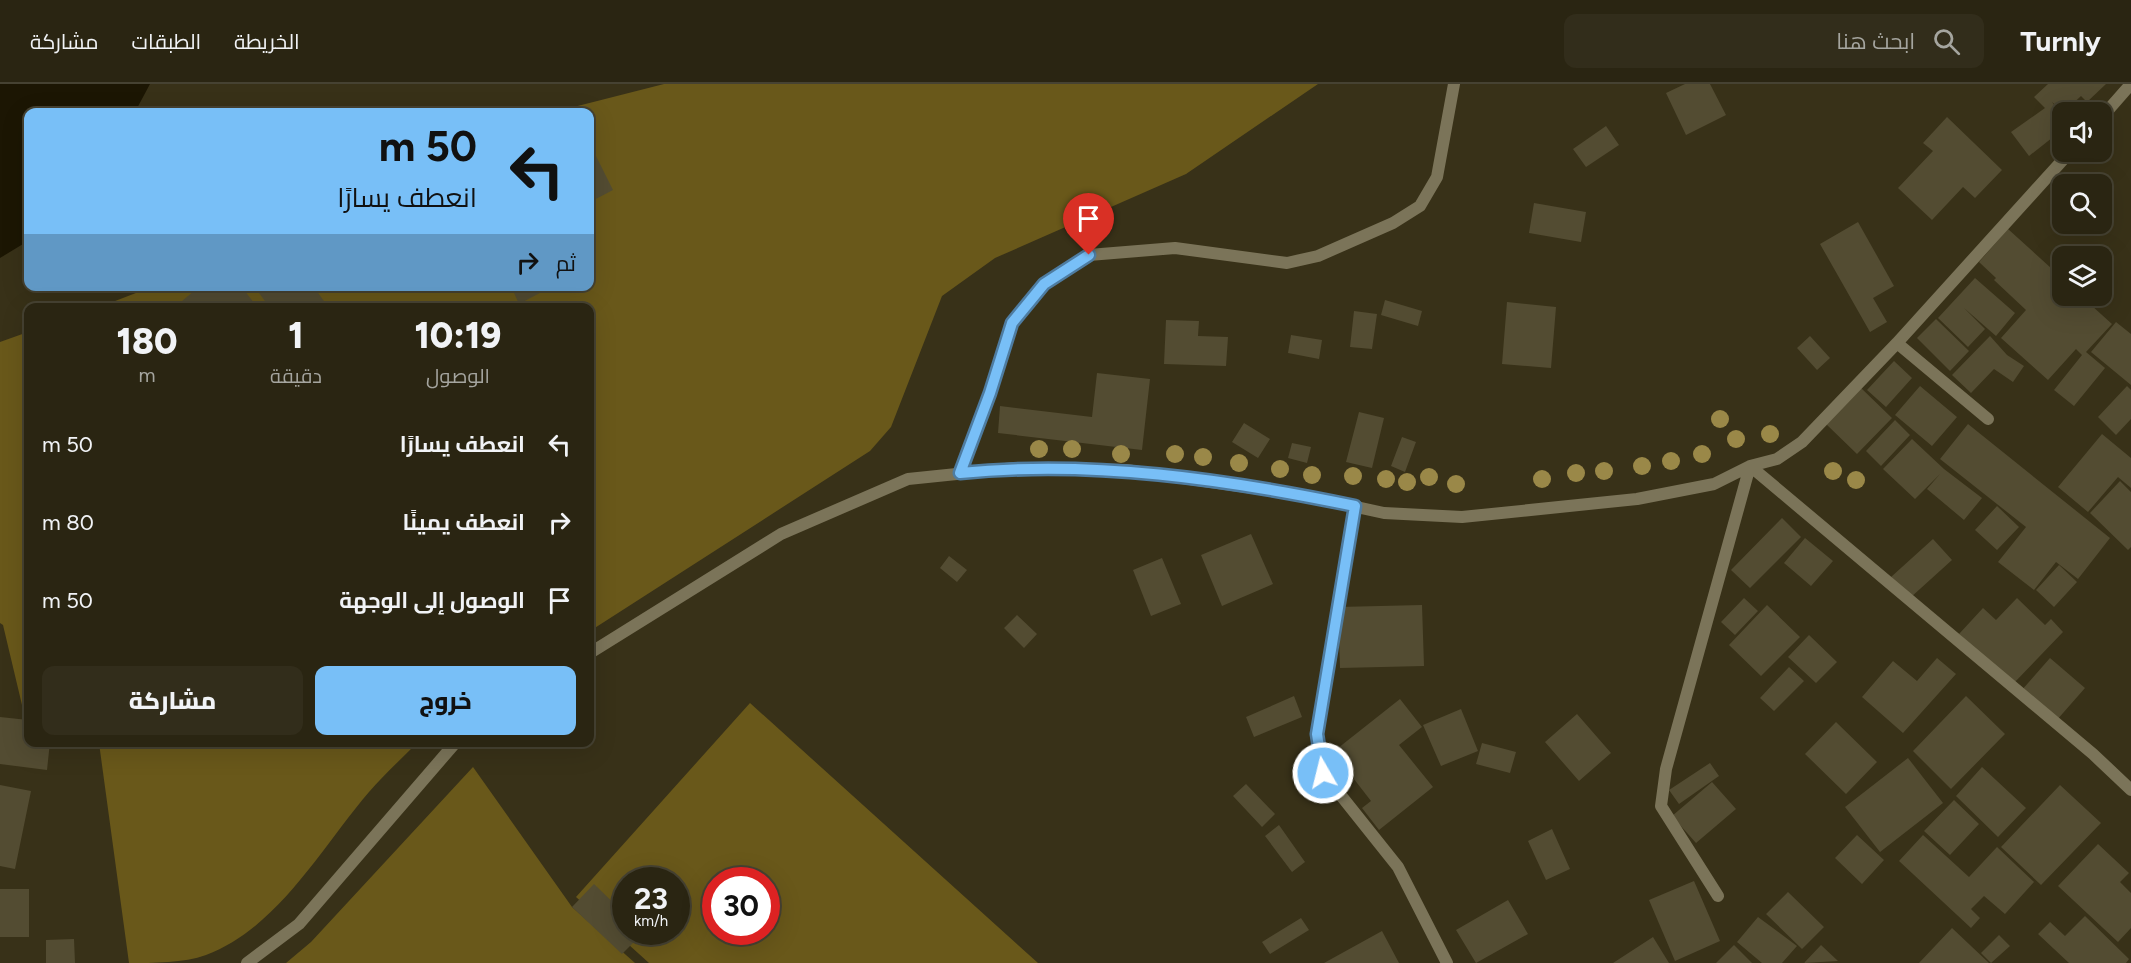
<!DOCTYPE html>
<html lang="ar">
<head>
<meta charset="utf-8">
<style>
  body { margin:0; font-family:Figtree,Cairo,sans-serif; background:#322d1b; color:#f1f3f6; direction:rtl; height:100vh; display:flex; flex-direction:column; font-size:22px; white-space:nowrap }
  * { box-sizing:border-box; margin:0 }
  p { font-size:20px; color:#a5a59f }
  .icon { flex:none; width:33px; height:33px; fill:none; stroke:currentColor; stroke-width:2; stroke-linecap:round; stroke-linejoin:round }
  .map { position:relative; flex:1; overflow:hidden; direction:ltr }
  .sheet { position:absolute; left:24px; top:219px; width:570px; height:444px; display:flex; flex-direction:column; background:#2a2512; border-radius:12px; box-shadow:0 6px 24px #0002,0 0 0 2px #464232; direction:rtl }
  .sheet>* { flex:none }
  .top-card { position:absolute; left:24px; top:24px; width:570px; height:183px; border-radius:12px; box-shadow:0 6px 24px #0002,0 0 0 2px #464232; direction:rtl; background:#78bff7; color:#111; overflow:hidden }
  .controls { position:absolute; left:2052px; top:18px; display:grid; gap:12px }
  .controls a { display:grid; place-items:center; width:60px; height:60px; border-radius:12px; background:#2a2512; box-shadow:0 6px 24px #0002,0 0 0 2px #464232; font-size:30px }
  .speed { position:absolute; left:612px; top:783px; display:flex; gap:12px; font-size:30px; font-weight:700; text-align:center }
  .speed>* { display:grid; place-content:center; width:78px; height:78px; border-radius:50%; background:#2a2512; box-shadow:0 6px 24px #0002,0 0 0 2px #464232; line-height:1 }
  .speed small { font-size:15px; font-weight:400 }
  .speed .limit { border:9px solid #d22; background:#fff; color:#111 }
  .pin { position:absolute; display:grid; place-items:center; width:51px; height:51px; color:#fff; margin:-62px -26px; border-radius:50% 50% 50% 0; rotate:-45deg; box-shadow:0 0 6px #0007 }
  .pin .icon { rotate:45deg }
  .me { position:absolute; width:66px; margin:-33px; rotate:352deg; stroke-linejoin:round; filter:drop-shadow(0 0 4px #0008) }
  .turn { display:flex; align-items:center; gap:21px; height:126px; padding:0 18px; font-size:27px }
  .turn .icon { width:78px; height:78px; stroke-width:2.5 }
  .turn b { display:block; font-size:42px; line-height:51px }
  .then { display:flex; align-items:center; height:57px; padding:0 18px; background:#0003; gap:12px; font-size:22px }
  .eta { display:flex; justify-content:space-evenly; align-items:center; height:102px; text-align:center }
  .eta b { font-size:36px; font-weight:800; line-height:42px }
  .action { display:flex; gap:12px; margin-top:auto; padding:12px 18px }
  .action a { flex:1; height:69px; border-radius:12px; background:#78bff7; color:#111; font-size:24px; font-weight:800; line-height:69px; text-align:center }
  .action a+a { background:#322d1b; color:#f1f3f6 }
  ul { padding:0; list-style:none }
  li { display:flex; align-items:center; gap:18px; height:78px; padding:0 18px }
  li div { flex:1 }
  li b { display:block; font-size:22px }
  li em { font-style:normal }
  header { display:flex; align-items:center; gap:36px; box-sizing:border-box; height:84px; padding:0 30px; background:#2a2512; border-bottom:2px solid #464232 }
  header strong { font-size:28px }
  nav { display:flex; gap:33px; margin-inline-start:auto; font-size:21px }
  .search { width:420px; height:54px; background:#322d1b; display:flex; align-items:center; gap:15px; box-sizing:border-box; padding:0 21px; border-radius:12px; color:#a5a59f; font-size:22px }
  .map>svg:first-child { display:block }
  .green { fill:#69581a; fill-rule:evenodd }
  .water { fill:#1c1603 }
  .building { fill:#534c32 }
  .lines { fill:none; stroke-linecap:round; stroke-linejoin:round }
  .street { stroke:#7b7459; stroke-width:12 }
  .tree { fill:#9a8848 }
  .route-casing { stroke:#4e7ca1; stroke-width:15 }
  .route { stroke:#78bff7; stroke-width:10 }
</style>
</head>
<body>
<header>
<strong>Turnly</strong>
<div class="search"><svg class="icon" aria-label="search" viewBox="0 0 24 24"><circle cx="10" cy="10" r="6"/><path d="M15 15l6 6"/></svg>ابحث هنا</div>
<nav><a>الخريطة</a><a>الطبقات</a><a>مشاركة</a></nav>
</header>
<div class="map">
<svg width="2131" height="879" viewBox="0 0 2131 879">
  <rect width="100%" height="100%" fill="#383118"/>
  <path class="green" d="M664,0H1318L1186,90L995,174L942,212L891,343L870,367L590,547V224H97L154,202H590V28H554Z
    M28,248V623L22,621L3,541L0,539V258Z
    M750,619L1038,879H649L576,813ZM626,796H676V848H626ZM716,796H766V848H716Z
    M99,659V658L417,659C401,675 384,691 369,708C321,764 278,844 206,871C184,879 153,879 129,879Z
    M473,683L572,823L635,879H286L311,858Z"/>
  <path class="water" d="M0,0H150L135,28H28V157L0,174Z"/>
  <path class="building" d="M1685,0H1710L1726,31L1686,51L1666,9Z
    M2048,0H2106L2087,18L2081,12L2064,28L2052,18L2062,32V46L2029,72L2011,48L2045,24L2034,13Z
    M1947,33L2002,86L1975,114L1963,103L1932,136L1898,104L1933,67L1923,59Z
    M1606,42L1619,61L1586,83L1573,65Z
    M590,60L613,106L590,118Z
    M1534,119L1586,128L1581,158L1529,149Z
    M1858,138L1894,202L1873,214L1887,238L1870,248L1820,160Z
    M2008,145L2062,194V212H2081L2112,240L2086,268L2105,284L2074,322L2054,306L2082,271L2076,265L2048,296L2001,254L2026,226L1994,196L1996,194L1979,178Z
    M1975,194L2015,229L1996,252L1964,224L1985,245L1968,263L1938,234Z
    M200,202H241L258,224H177L176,222Z
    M254,202H313L329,224H270Z
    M511,202H553L519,220Z
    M1385,216L1422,227L1418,242L1381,231Z
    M1507,218L1556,223L1551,284L1502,280Z
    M1354,227L1377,230L1372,265L1350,263Z
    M1936,235L1969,267L1950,287L1917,254Z
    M1166,236L1199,237L1198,252L1228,253L1226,282L1164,280Z
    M2116,238L2131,250V301L2091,268Z
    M1291,251L1322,256L1319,275L1288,269Z
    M1810,252L1830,274L1817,286L1797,264Z
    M1990,252L2007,271L2024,282L2013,298L1994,285L1971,309L1952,291Z
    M1894,277L1912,294L1886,323L1867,306Z
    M1097,289L1150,295L1142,366L998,349L1000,322L1092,333Z
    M1920,302L1957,333L1932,362L1895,331Z
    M2127,302L2131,306V335L2116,351L2098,333Z
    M1861,304L1892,334L1857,370L1826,340Z
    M1359,328L1384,334L1372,384L1346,378Z
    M1895,336L1910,351L1881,382L1866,367Z
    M1244,339L1270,355L1258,374L1232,358Z
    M1968,340L2110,454L2078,495L2056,478L2034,506L1998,478L2026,443L1940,375Z
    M2102,350L2131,374V404L2118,393L2088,428L2058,403Z
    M1402,353L1416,358L1405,388L1391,382Z
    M1912,355L1944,385L1982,414L1964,436L1927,405L1940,390L1915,415L1883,385Z
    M1292,359L1311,363L1307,379L1288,374Z
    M2120,397L2131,408V463L2128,466L2090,429Z
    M1997,422L2019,443L1997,466L1975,446Z
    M1782,434L1801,453L1750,504L1731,486Z
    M1251,450L1273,500L1222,522L1201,471Z
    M1805,454L1833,477L1811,502L1784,479Z
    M1933,455L1952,476L1910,514L1891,493Z
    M949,472L967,486L957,498L940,484Z
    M1162,474L1181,520L1151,532L1133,486Z
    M2059,481L2077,498L2054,523L2036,506Z
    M1744,514L1758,527L1735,551L1721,538Z
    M2017,514L2045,541L2051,535L2063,548L2013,600L1959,550L1983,524L1996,536Z
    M1422,521L1424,582L1340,584L1338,523Z
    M1767,521L1800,553L1761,592L1729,561Z
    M1017,531L1037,550L1024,564L1004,544Z
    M1809,551L1837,578L1816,599L1788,573Z
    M1937,574L1956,590L1903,649L1862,613L1893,577L1917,597Z
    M2050,574L2085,604L2056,637L2021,607Z
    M1789,583L1804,597L1774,627L1760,614Z
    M1294,612L1302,633L1254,653L1246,633Z
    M1966,612L2005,650L1951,705L1913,667Z
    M1400,615L1422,643L1399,661L1433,703L1379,746L1362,724L1371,717L1333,668Z
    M1461,625L1478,667L1441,682L1423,641Z
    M1577,630L1611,669L1579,697L1545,658Z
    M0,633L28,636V658H50L47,686L0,680Z
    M1836,638L1877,678L1846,710L1805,670Z
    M1482,659L1516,668L1510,689L1476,680Z
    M1908,674L1943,719L1880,768L1845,723Z
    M1710,679L1719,692L1679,720L1669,706Z
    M1982,683L2026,724L1998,753L1956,712Z
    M1712,698L1736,725L1696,759L1672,732Z
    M1246,700L1275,730L1262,743L1233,712Z
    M0,701L31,707L15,785L0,782Z
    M2060,701L2101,739L2041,801L2001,763Z
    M1954,716L1979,740L1950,771L1924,747Z
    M1279,741L1305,778L1292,788L1265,752Z
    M1552,745L1570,785L1546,796L1528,757Z
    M1857,751L1884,776L1862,800L1835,774Z
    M1923,751L1969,793L1997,763L2034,798L2005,830L1984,812L1971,825L1980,834L1971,844L1899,777Z
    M2098,760L2129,789L2120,798L2131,809V844L2118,858L2058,802Z
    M1694,797L1720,857L1675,877L1649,816Z
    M594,800L626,831V848H644L622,870L572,823Z
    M0,805H29V853H0Z
    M1788,808L1824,843L1802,865L1766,830Z
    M1508,816L1528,850L1476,879L1456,846Z
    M2085,832L2129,875L2126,879H2069L2038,850L2050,838L2065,852Z
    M1758,833L1797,862L1782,879H1762L1737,858Z
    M1301,834L1309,846L1270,870L1262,858Z
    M1952,844L1989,879H1919Z
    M1382,847L1399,879H1324Z
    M1999,851L2010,862L1991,879L1981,869Z
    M1653,853L1669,879H1613Z
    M74,855L75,879H46V856Z
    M1734,861L1752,879H1716Z
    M1821,861L1838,877L1804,879Z"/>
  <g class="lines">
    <path class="street" d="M2102,33L2131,0
      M1897,259L1988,335
      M960,389L990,309L1012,239L1044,200L1089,171L1175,164L1287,179L1318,172L1393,139L1420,122L1437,93L1454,0
      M1355,422L1317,650L1323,689L1398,783L1447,879
      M590,569L781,450L908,395L1015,384L1126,386L1302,411L1384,429L1462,433L1637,415L1714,400L1750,382L1777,375L1802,358L1897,259L2070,68
      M1718,812L1661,722L1666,685L1750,382L2093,670L2131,706
      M247,879L299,840L456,658"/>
  </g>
  <g class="tree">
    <circle cx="1720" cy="335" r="9"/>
    <circle cx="1770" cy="350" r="9"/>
    <circle cx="1736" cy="355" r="9"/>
    <circle cx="1039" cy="365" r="9"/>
    <circle cx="1072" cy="365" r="9"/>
    <circle cx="1121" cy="370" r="9"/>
    <circle cx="1175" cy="370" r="9"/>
    <circle cx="1702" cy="370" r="9"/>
    <circle cx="1203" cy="373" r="9"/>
    <circle cx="1671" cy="377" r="9"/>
    <circle cx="1239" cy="379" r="9"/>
    <circle cx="1642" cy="382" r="9"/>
    <circle cx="1280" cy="385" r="9"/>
    <circle cx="1604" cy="387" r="9"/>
    <circle cx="1833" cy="387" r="9"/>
    <circle cx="1576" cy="389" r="9"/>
    <circle cx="1312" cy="391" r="9"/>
    <circle cx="1353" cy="392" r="9"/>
    <circle cx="1429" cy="393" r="9"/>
    <circle cx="1386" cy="395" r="9"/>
    <circle cx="1542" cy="395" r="9"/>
    <circle cx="1856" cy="396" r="9"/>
    <circle cx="1407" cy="398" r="9"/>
    <circle cx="1456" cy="400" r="9"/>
  </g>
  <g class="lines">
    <g class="route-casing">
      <path id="route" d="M1089,171L1044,200L1012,239L990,309L960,389C1093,376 1225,395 1355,422L1317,650L1323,689"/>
    </g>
    <use href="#route" class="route"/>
  </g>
</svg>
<div class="controls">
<a><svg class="icon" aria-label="sound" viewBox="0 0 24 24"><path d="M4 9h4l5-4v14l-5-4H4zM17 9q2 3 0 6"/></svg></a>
<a><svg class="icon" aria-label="search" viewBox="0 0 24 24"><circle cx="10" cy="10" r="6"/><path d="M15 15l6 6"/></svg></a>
<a><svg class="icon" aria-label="layers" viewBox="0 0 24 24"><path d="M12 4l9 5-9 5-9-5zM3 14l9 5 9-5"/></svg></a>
</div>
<div class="speed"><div>23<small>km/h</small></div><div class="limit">30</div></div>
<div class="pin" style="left:1089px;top:171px;background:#d93025"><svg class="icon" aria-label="arrive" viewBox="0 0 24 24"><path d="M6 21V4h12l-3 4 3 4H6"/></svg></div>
<svg class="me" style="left:1323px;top:689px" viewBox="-20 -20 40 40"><circle r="17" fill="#78bff7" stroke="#fff" stroke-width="3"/><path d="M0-11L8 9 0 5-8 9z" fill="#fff"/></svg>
<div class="top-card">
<div class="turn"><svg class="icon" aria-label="left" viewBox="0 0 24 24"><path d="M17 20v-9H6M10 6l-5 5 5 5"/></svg><div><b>50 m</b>انعطف يسارًا</div></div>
<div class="then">ثم<svg class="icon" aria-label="right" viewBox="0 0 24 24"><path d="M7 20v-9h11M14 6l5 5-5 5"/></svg></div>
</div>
<section class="sheet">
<div class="eta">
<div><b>10:19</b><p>الوصول</p></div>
<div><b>1</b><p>دقيقة</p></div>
<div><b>180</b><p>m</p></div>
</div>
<ul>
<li><svg class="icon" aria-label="left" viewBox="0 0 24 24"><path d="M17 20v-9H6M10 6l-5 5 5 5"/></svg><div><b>انعطف يسارًا</b></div><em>50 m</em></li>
<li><svg class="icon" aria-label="right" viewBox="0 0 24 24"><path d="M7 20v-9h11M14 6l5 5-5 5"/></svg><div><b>انعطف يمينًا</b></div><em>80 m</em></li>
<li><svg class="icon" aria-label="arrive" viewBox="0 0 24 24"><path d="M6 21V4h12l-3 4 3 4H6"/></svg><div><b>الوصول إلى الوجهة</b></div><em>50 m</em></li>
</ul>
<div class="action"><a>خروج</a><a>مشاركة</a></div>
</section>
</div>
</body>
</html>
